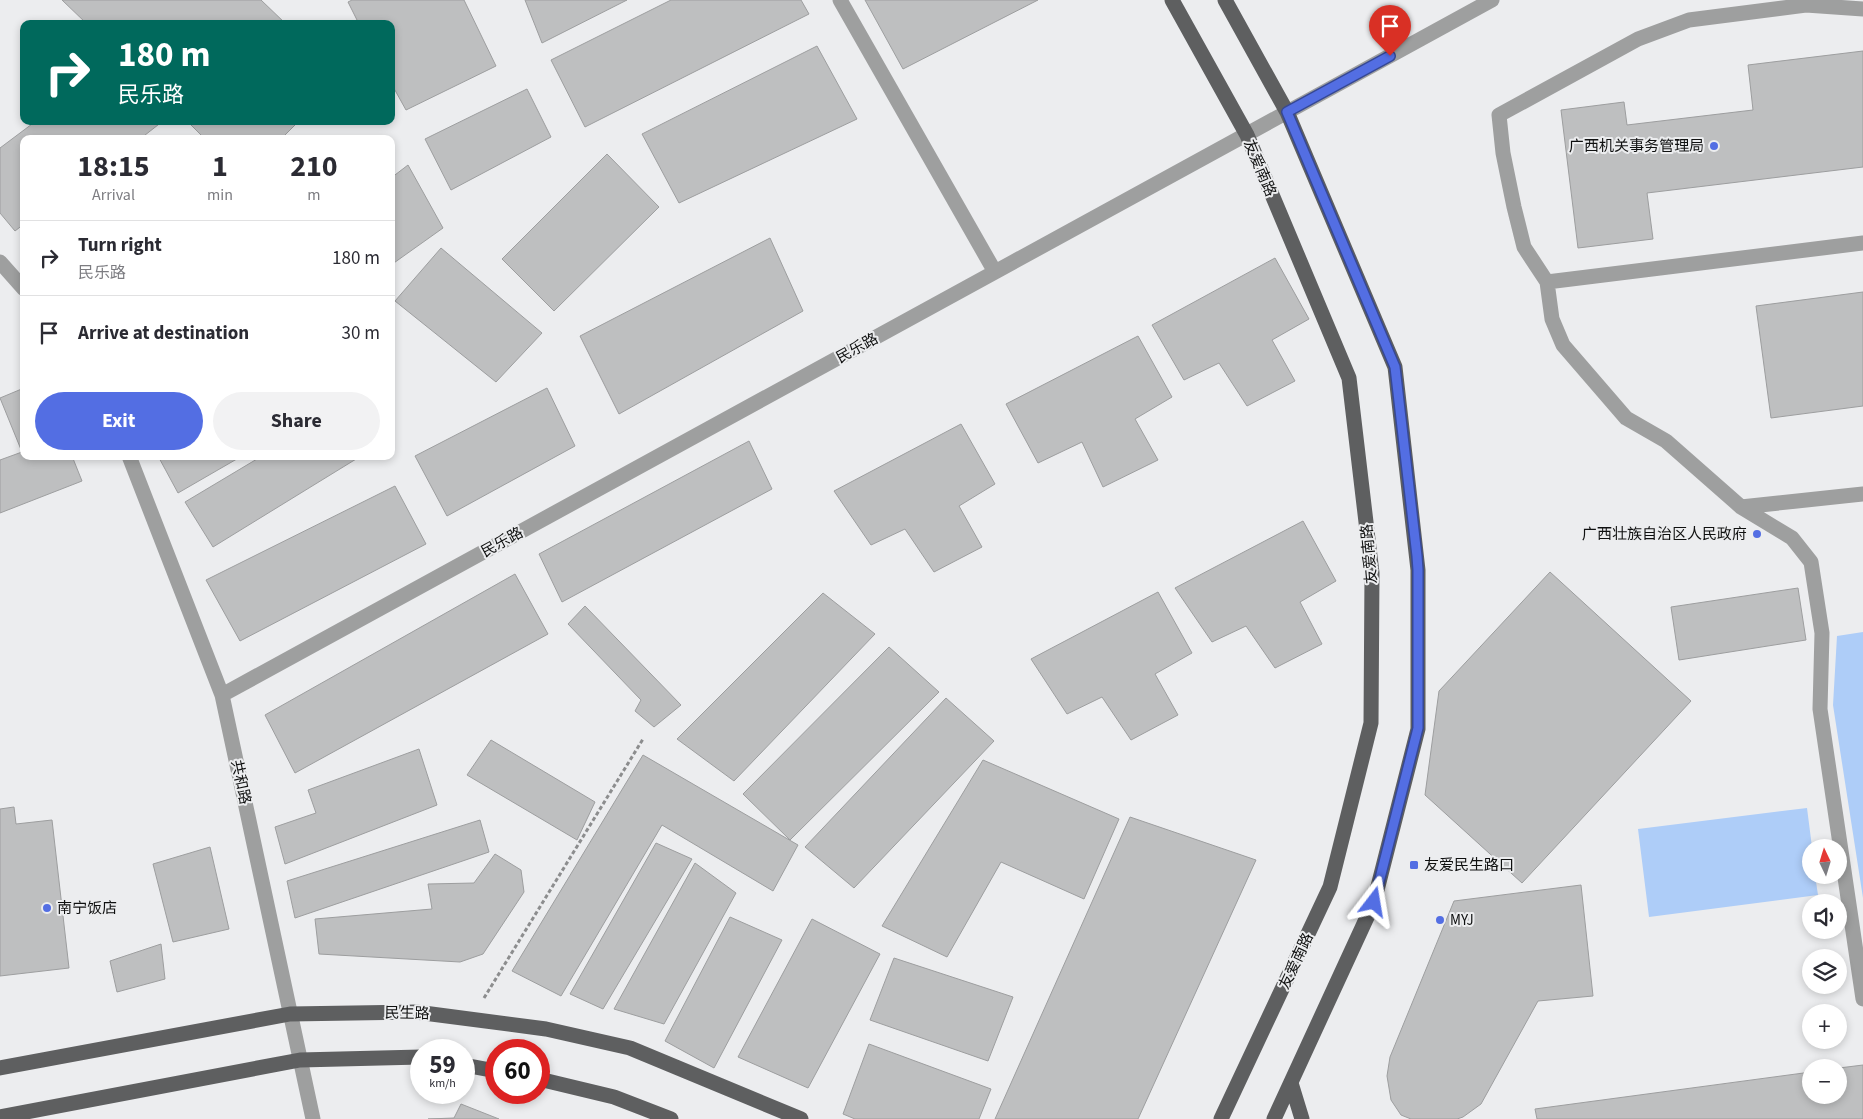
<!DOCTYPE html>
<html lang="en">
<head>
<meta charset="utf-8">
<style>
  body { margin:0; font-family:"Source Sans 3","Noto Sans SC",sans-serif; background:#f2f2f3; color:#2b2b33; height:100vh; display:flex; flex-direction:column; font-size:19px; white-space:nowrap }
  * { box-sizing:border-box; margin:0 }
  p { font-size:16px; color:#7c7c81 }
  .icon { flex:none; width:28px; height:28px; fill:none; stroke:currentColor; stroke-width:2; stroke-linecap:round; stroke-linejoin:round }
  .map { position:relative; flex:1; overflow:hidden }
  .side { position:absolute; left:20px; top:135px; width:375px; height:325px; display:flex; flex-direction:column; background:#fff; border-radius:10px; box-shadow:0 2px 8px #0003 }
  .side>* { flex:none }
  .top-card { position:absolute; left:20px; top:20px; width:375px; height:105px; border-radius:10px; box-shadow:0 2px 8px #0003; background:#00695c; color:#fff; overflow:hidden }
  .needle { width:32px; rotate:356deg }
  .controls { position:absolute; left:1802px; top:839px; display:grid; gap:10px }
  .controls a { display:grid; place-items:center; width:45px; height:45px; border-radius:50%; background:#fff; box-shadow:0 2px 8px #0003; font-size:25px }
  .speed { position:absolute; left:410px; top:1039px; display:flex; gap:10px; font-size:25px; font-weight:700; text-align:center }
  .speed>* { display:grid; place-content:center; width:65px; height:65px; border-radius:50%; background:#fff; box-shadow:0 2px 8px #0003; line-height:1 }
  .speed small { font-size:12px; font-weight:400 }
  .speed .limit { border:8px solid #d22; background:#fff; color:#111 }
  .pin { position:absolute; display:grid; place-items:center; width:42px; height:42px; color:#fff; margin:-51px -21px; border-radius:50% 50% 50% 0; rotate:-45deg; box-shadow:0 0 5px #0007 }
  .pin .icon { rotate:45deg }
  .me { position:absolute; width:55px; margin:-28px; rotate:14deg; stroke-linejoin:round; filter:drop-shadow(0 0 4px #0008) }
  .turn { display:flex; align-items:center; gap:18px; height:105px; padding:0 15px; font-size:22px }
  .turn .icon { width:65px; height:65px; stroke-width:2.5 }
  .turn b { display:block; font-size:35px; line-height:42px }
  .eta { display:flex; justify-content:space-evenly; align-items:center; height:85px; text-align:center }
  .eta b { font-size:30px; font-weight:700; line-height:35px }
  .cta { display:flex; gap:10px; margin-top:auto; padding:10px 15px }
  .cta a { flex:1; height:58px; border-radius:30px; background:#536ee3; color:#fff; font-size:20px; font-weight:700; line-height:58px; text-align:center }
  .cta a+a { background:#f2f2f3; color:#2b2b33 }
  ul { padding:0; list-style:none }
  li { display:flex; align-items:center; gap:15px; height:75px; padding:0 15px; border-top:1px solid #e1e1e2 }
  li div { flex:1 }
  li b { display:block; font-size:19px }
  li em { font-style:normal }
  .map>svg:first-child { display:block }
  .green { fill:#aecdf8 }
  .building { fill:#bebfc0; stroke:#9d9e9f }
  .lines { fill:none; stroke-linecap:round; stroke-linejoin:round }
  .path { stroke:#8c8d8e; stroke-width:3; stroke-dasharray:4 2.5; stroke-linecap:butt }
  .minor { stroke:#9e9f9f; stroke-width:15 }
  .major { stroke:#5e5f60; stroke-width:15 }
  .route-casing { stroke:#364894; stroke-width:12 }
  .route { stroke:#536ee3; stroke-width:9 }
  .poi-dot { fill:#536ee3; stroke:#ecedef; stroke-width:2 }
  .labels { text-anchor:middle; stroke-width:4; stroke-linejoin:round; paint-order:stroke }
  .poi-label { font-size:15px; fill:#0f1010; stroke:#ecedef; text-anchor:start }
  .street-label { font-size:15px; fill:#0f1010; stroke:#ecedef }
</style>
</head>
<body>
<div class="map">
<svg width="1863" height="1119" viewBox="0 0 1863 1119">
  <rect width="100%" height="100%" fill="#ecedef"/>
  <path class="green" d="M1863,632V898L1833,705L1837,636Z
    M1807,808L1812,847L1811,875H1815L1818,895L1649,917L1638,829Z"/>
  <path class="building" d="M62,0H261L286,24H87Z
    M352,0H464L496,66L406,110L391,83V24H359L348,2Z
    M525,0H627L542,43Z
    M671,0H801L809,14L585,127L551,60Z
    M865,0H1038L903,69Z
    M817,46L857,119L679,203L642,134Z
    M1863,51V167L1647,193L1653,239L1578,248L1561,110L1624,102L1627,125L1753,110L1748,65Z
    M527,89L551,137L451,190L425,139Z
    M36,121H163L140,139H24V224L15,231L0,213V148Z
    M187,121H299L281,139H205Z
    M607,154L659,207L554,311L502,259Z
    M408,165L443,228L391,265V178Z
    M770,238L803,311L619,414L580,336Z
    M441,248L542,333L496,382L395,301Z
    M1275,258L1309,319L1272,340L1295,381L1247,406L1219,363L1184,380L1152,325Z
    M1863,292V406L1771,418L1756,306Z
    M1138,336L1172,397L1135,419L1158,460L1103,487L1082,442L1038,463L1006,404Z
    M24,388V456H72L82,481L0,513V460L22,452L0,398Z
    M547,388L575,446L447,516L415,456Z
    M961,424L995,484L959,506L982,547L934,572L905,529L871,545L834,491Z
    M749,441L772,489L562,602L539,554Z
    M158,456H242L178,493Z
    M262,456H361L213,547L185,502Z
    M395,486L426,544L240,641L206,580Z
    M1303,521L1336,581L1300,602L1322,644L1275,668L1246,626L1212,642L1175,588Z
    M1550,572L1691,701L1522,883L1425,795L1439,691Z
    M515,574L548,634L295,773L265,715Z
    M1798,588L1806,640L1679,660L1671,607Z
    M1158,592L1192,653L1155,674L1178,715L1131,740L1102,697L1067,714L1031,659Z
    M823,593L875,634L734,781L677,739Z
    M585,606L681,705L654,727L635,711L641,700L568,624Z
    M889,647L939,692L790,840L743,794Z
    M946,698L994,741L854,888L805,847Z
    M491,740L595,802L577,840L467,775Z
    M419,749L437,805L285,864L275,827L316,813L308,790Z
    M643,755L798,845L773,891L662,825L561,996L512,971Z
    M983,760L1119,819L1084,899L1001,862L947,957L882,926Z
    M14,807L16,824L52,820L69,968L0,976V809Z
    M1130,817L1256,860L1138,1119H995Z
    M480,820L489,852L295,918L287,881Z
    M656,843L692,859L603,1009L570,994Z
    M210,847L229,929L173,942L153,864Z
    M495,854L521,870L524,892L483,954L460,962L319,954L315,919L432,909L428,884L474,883Z
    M695,863L736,893L664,1024L614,1009Z
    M1581,885L1593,996L1538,1001L1481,1104L1463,1117L1457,1119H1411L1401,1115L1391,1100L1387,1076L1390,1057L1454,901Z
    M730,917L782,940L714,1068L665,1041Z
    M812,919L880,954L808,1088L738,1057Z
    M161,944L165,979L117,992L110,961Z
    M894,958L1013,997L988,1061L870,1020Z
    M869,1044L991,1089L979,1119H855L843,1114Z
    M1863,1065V1119H1537L1535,1109L1811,1072V1095H1839V1068Z
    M461,1104L499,1119H428L454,1118Z"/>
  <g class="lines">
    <path class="path" d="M484,998L643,739"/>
    <path class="minor" d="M840,0L995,272
      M1806,0V5L1689,20L1638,39L1499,115L1503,153L1514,207L1524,247L1547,282L1552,319L1563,345L1626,418L1666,441L1741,507L1792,538L1811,562L1822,633L1820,709L1863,999
      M1806,5L1863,9
      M0,262L24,289
      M1547,282L1863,243
      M129,456L222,695L313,1119
      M1741,507L1863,494
      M222,695L1492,0"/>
    <path class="major" d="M1172,0L1247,135L1349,378L1372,573L1371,723L1330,887L1221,1119
      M1225,0L1287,112L1395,367L1418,570V729L1374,902L1274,1119
      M464,1065L496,1071
      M0,1068L290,1014L416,1012L546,1029L630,1048L801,1119
      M539,1079L614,1097L671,1119
      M1291,1083L1302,1119
      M0,1117L300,1060L421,1057"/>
  </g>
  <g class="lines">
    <g class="route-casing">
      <path id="route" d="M1374,902L1418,728V570L1417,556L1395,367L1287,112L1390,56"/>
    </g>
    <use href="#route" class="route"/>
  </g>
  <g class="poi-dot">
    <circle cx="1714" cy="146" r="5"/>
    <circle cx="1757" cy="534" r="5"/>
    <rect x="1409" y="860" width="10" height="10" rx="2.5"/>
    <circle cx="47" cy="908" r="5"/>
    <circle cx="1440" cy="920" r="5"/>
  </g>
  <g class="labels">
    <g class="poi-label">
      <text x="1704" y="151" text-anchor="end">广西机关事务管理局</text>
      <text x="1747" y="539" text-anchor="end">广西壮族自治区人民政府</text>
      <text x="1424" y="870">友爱民生路口</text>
      <text x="57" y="913">南宁饭店</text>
      <text x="1450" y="925">MYJ</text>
    </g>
    <g class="street-label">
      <text transform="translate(1260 168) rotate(67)" y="5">友爱南路</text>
      <text transform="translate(857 348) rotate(-29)" y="5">民乐路</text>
      <text transform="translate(502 542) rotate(-29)" y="5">民乐路</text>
      <text transform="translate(1369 554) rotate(-95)" y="5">友爱南路</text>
      <text transform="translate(241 782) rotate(78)" y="5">共和路</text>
      <text transform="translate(1296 961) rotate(-65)" y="5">友爱南路</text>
      <text transform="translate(407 1013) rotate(1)" y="5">民生路</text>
    </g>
  </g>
</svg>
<div class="controls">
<a><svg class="needle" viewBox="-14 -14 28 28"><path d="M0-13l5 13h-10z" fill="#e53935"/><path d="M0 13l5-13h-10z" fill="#7c7c81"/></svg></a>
<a><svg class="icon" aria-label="sound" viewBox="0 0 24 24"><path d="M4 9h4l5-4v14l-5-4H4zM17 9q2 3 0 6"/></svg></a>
<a><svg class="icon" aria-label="layers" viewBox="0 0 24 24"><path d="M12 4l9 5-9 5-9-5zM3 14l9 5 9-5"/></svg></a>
<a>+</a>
<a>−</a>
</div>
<div class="speed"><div>59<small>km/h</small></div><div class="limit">60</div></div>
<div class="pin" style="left:1390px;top:56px;background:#d93025"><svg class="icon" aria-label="arrive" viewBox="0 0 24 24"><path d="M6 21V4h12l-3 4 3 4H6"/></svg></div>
<svg class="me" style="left:1374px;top:902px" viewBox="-20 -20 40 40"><path d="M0-17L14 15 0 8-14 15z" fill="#536ee3" stroke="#fff" stroke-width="4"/></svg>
<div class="top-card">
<div class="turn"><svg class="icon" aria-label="right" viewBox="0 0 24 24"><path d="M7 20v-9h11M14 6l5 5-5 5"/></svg><div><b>180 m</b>民乐路</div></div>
</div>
<section class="side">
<div class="eta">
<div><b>18:15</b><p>Arrival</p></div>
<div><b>1</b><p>min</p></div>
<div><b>210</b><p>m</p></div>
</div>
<ul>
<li><svg class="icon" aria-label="right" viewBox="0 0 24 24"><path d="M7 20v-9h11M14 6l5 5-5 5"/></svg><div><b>Turn right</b><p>民乐路</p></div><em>180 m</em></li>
<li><svg class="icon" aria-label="arrive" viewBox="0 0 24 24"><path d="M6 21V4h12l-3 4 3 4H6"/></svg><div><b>Arrive at destination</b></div><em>30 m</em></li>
</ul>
<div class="cta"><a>Exit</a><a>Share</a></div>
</section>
</div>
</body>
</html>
